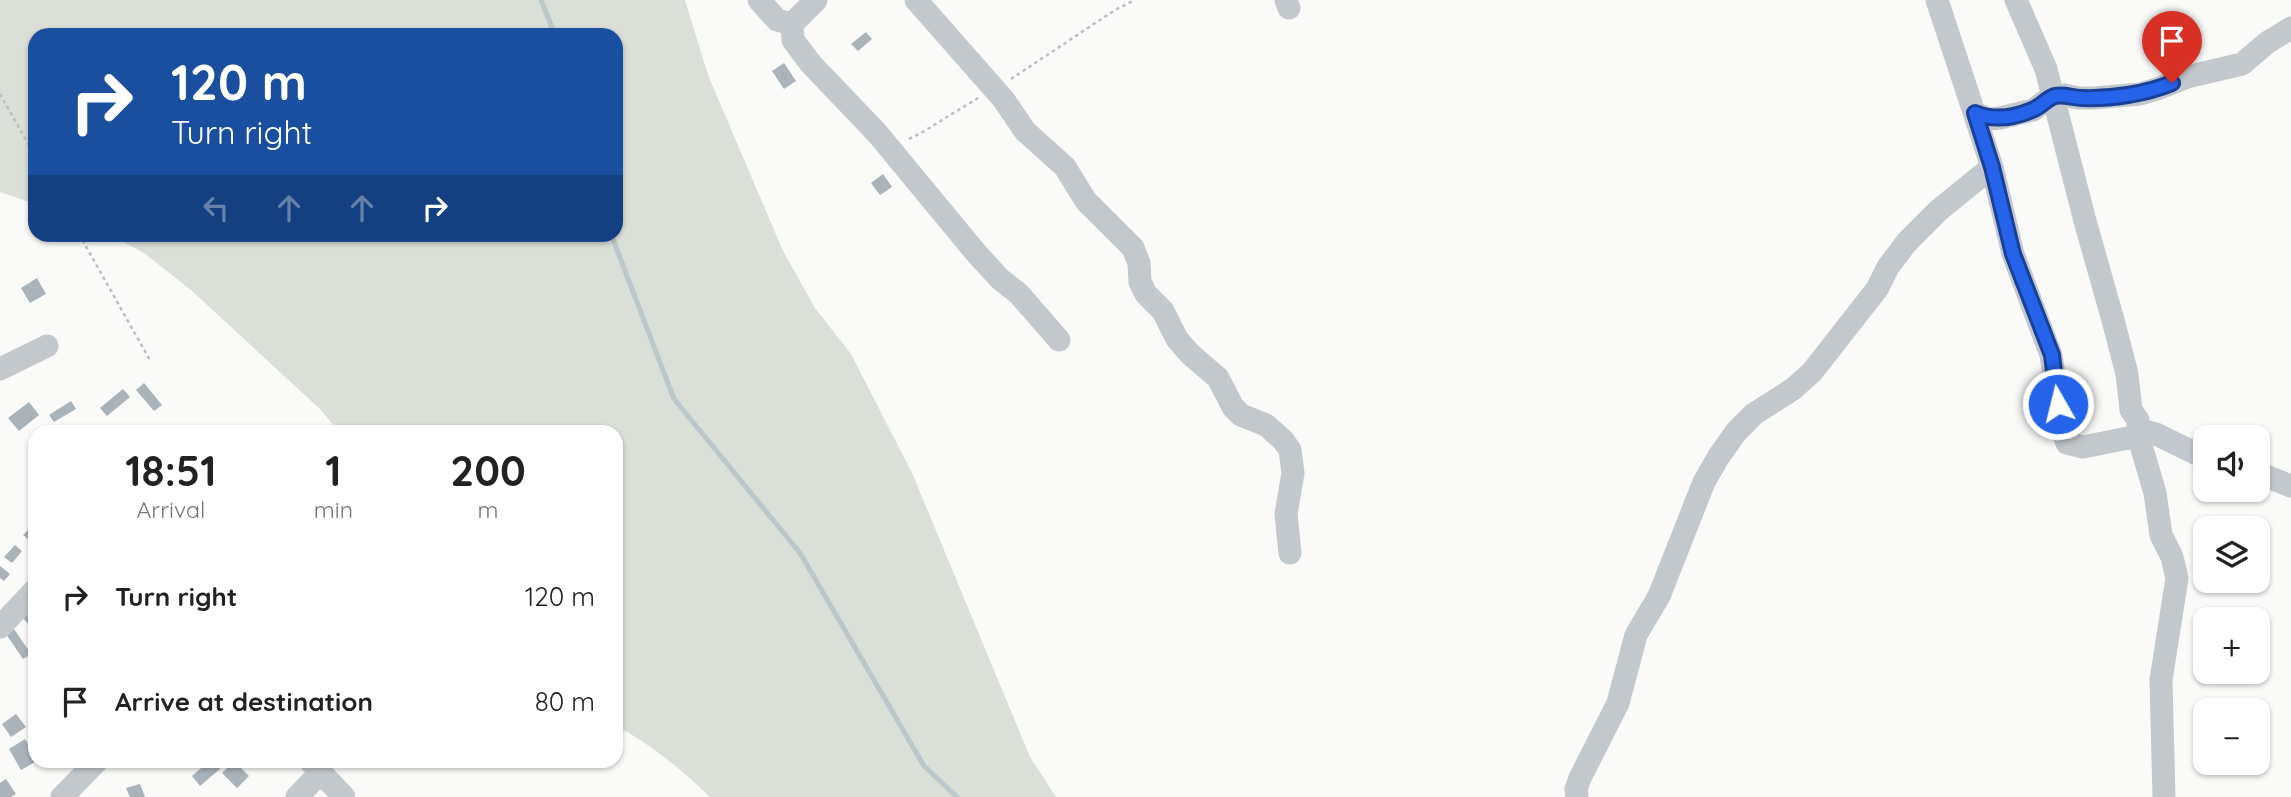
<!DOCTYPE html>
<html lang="en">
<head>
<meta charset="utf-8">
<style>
  body { margin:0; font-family:Quicksand,sans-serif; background:#f6f6f6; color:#222; height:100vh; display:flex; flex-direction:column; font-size:26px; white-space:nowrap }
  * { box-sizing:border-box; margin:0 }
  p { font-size:23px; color:#767676 }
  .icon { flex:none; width:38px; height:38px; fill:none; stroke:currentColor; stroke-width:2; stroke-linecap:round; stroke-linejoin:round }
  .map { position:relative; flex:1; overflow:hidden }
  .drawer { position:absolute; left:28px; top:425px; width:595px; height:343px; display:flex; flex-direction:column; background:#fff; border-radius:21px; box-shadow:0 2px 5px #0004 }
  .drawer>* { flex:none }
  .hud { position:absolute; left:28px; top:28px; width:595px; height:214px; border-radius:21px; box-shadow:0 2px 5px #0004; background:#1a4fa0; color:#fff; overflow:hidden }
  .fabs { position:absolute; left:2193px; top:425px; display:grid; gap:14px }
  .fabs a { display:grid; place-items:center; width:77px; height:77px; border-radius:14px; background:#fff; box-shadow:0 2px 5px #0004; font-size:35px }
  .pin { position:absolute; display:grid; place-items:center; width:60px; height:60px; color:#fff; margin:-72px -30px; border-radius:50% 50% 50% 0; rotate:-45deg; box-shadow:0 0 7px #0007 }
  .pin .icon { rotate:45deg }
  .me { position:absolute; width:77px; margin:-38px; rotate:352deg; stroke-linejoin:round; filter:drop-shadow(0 0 5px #0008) }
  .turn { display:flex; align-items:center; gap:24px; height:147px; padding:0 28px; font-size:32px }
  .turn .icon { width:91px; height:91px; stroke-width:2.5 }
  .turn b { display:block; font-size:49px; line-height:60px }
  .lanes { display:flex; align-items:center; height:66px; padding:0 28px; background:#0003; justify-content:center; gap:35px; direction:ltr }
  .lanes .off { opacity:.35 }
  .eta { display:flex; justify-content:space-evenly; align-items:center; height:119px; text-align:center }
  .eta b { font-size:42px; font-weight:700; line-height:49px }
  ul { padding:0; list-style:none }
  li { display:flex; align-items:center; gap:21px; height:105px; padding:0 28px }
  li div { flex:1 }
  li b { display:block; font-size:26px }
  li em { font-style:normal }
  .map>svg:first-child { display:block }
  .green { fill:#dadfd7 }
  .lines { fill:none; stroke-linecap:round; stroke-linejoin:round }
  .stream { stroke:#bbc7cb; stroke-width:5 }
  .building { fill:#aab3b9 }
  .path { stroke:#bbbfc2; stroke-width:2.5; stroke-dasharray:3.5 3.5; stroke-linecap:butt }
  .minor { stroke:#c3c8cc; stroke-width:23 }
  .route-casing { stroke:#184099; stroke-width:18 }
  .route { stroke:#2563eb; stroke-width:12 }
</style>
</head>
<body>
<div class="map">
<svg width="2291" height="797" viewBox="0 0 2291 797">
  <rect width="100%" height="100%" fill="#fafaf8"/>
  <path class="green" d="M0,0H685L708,75L783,251L815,308L851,354L912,473L1030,757L1056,797H710C682,770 651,744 616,726V432H339L321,410L191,290L144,253L111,235L616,234V35H35V204L0,192Z"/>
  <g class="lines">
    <path class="stream" d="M541,0L555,35
      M611,234L674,399L800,553L924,766L957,797"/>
  </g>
  <path class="building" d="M866,32L872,39L858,51L851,44Z
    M784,63L796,81L784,89L772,71Z
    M883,174L892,187L880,195L871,183Z
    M37,278L46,294L30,303L21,288Z
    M144,383L162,405L154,411L136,390Z
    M123,389L130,397L107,416L100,408Z
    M71,401L76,409L54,422L49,415Z
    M29,402L39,415L19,431L8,418Z
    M33,525L35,527V538L31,542L23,535Z
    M15,545L22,551L12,563L4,557Z
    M0,566L10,574L4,581L0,578Z
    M34,608L35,619L29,625L23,618Z
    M14,629L31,654L23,659L6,634Z
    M16,714L26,727L11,737L2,724Z
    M25,739L35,756V762L21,770L9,749Z
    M209,761H214L220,769L200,786L192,776Z
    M234,761L249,776L237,788L222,773Z
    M6,779L16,794L11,797H0V783Z
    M140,784L145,797H130L126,788Z"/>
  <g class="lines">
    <path class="path" d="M1011,79L1115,10L1135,0
      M0,94L35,156
      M909,139L921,133L978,98
      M79,234L151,362"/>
    <path class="minor" d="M759,0L777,20L792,24L816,0
      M916,0L1004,100L1025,131L1065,167L1086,201L1133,248L1139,263L1140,282L1146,294L1163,311L1177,339L1190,354L1218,378L1233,407L1241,415L1266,425L1283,440L1290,450L1293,473L1286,514L1290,553
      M1286,0L1289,8
      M1937,0L1992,167L2013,254L2051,355L2062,428L2067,443L2083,447L2133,437L2138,429V420L2131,410L2127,374L2113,320L2085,221L2046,69L2016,0
      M792,24L793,40L811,64L877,133L977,254L1000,279L1019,294L1059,340
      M1975,113L1989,119L2000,118L2033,110L2052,96L2065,95L2078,98H2094L2140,94L2157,89L2187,77L2242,64L2268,42L2291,28
      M0,369L47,346
      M2138,429L2156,434L2205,458
      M2133,437L2140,442L2155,493L2161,535L2172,557L2177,578L2161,680L2164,797
      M2258,473L2291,486
      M0,627L35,590
      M310,761L344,797
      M62,797L97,761
      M297,797L320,773
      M1577,797L1576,789L1580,778L1618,703L1636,635L1659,596L1704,482L1719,456L1736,432L1754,414L1793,389L1812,372L1877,289L1888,267L1907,242L1939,210L1992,167"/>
  </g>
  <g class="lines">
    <g class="route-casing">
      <path id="route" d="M2058,404L2052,355L2013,254L1992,167L1975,113C1994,121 2013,118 2032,110C2041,107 2047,98 2055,96C2065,94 2073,98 2082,98C2110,99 2146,94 2172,83"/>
    </g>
    <use href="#route" class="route"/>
  </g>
</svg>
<div class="fabs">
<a><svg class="icon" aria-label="sound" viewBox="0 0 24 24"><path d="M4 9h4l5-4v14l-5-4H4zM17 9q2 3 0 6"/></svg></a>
<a><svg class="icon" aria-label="layers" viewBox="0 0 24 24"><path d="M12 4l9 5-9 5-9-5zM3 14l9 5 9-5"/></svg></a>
<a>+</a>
<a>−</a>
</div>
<div class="pin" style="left:2172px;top:83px;background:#d93025"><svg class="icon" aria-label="arrive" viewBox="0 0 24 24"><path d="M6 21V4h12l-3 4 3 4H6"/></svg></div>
<svg class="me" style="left:2058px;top:404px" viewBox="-20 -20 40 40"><circle r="17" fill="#2563eb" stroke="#fff" stroke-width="3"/><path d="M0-11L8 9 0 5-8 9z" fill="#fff"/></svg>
<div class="hud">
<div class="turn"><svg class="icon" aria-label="right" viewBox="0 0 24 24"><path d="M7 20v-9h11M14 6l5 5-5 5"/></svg><div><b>120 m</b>Turn right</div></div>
<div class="lanes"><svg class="icon off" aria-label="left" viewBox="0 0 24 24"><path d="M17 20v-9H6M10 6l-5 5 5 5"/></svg><svg class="icon off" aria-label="ahead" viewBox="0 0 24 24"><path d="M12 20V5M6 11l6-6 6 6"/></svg><svg class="icon off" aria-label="ahead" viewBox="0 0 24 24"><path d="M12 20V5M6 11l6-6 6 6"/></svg><svg class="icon" aria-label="right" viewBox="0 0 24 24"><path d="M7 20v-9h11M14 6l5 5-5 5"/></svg></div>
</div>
<section class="drawer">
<div class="eta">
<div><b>18:51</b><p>Arrival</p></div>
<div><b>1</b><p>min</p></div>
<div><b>200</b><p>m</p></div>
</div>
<ul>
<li><svg class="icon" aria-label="right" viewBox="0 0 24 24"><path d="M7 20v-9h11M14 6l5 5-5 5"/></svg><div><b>Turn right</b></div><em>120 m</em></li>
<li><svg class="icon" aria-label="arrive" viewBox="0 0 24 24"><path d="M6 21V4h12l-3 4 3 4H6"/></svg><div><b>Arrive at destination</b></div><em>80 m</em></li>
</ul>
</section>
</div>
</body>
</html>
